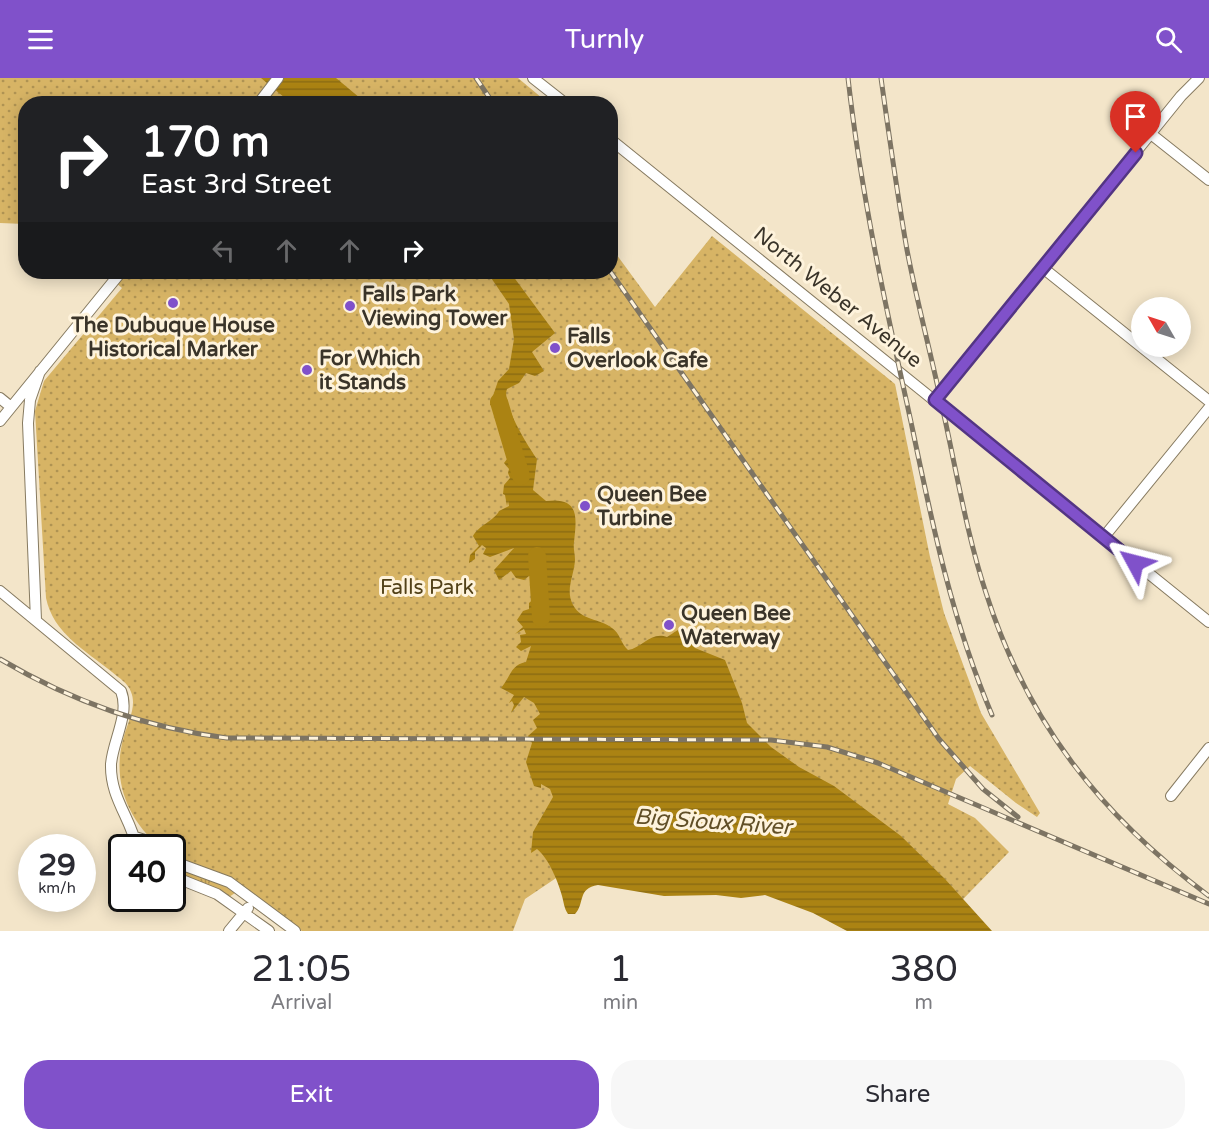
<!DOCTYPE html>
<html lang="en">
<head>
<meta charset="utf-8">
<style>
  body { margin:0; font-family:"Varela Round",sans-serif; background:#f7f7f7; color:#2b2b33; height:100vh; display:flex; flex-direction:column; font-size:22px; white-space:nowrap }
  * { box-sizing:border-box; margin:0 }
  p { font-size:20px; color:#7c7c81 }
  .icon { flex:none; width:33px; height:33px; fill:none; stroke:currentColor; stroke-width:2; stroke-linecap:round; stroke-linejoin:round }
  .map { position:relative; height:853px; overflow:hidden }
  .details { display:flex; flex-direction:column; background:#fff; flex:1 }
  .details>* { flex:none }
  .banner { position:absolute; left:18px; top:18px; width:600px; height:183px; border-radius:24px; box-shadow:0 3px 15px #0003; background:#202124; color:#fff; overflow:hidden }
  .needle { width:39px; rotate:309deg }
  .fabs { position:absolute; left:1131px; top:219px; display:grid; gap:12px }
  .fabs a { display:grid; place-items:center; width:60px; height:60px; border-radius:50%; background:#fff; box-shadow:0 3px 15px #0003; font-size:30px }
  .speed { position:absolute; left:18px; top:756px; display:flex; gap:12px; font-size:30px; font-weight:700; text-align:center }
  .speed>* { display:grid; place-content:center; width:78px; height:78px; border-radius:50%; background:#fff; box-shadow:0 3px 15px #0003; line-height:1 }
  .speed small { font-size:15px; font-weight:400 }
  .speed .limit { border:3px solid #111; border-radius:9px; background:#fff; color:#111 }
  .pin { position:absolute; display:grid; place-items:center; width:51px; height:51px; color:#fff; margin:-62px -26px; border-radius:50% 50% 50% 0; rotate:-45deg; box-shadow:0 0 6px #0007 }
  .pin .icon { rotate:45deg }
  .me { position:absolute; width:66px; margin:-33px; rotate:308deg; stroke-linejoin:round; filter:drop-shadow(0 0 4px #0008) }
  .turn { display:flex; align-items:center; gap:21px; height:126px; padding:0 24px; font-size:27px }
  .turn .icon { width:78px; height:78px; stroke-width:2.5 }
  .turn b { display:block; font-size:42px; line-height:51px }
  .lanes { display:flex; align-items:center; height:57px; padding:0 24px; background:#0003; justify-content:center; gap:30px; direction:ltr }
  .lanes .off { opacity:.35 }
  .eta { display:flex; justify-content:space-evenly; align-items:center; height:102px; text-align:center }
  .eta b { font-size:36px; font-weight:600; line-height:42px }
  .primary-button { display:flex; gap:12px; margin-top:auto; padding:12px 24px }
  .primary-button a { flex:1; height:69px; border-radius:24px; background:#8051ca; color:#fff; font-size:24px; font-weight:600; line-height:69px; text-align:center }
  .primary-button a+a { background:#f7f7f7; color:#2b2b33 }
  header { display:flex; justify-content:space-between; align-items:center; height:78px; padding:0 24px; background:#8051ca; color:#fff; font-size:27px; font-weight:600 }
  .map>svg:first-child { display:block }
  .grass { fill:url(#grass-tufts) }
  .park { fill:url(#park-dots) }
  .water { fill:url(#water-rules) }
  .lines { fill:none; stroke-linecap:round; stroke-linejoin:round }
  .river { stroke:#ab8313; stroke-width:18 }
  .minor-casing { stroke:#867a60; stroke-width:12 }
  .minor { stroke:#fff; stroke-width:10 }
  .rail-casing { stroke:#7d7463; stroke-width:5 }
  .rail { stroke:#fef3dc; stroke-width:3; stroke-dasharray:9; stroke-linecap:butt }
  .route-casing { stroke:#533583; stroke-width:15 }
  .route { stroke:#8051ca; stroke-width:10 }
  .poi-dot { fill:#8051ca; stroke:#fef3dc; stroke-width:2 }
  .labels { text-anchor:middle; stroke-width:6; stroke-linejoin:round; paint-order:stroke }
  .poi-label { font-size:21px; font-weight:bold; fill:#3a3429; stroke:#fef3dc; text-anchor:start }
  .street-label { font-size:21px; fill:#3a3429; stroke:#fef3dc }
  .park-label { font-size:21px; fill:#524118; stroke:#fef3dc }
  .water-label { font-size:22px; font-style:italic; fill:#614f27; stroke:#fef3dc }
</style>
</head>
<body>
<header><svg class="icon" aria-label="menu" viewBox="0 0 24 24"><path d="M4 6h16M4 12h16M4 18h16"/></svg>Turnly<svg class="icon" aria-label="search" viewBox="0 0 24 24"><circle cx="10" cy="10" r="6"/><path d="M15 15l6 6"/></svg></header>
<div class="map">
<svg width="1209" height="853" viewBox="0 0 1209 853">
  <defs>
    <pattern id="grass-tufts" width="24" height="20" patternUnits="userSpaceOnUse" patternTransform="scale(1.5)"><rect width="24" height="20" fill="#d7b465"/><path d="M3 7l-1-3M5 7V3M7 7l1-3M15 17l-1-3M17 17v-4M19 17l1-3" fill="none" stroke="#af9353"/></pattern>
    <pattern id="park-dots" width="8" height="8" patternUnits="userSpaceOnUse" patternTransform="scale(1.5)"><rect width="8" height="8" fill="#d7b465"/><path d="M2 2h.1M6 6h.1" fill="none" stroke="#af9353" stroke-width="1.8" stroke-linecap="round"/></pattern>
    <pattern id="water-rules" width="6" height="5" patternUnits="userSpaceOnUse" patternTransform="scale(1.5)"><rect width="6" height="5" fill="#ab8313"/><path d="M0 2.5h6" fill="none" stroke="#8c6c12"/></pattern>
  </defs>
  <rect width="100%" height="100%" fill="#f3e5c9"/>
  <path class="grass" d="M173,788L222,806L235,815L229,819L173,793Z"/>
  <path class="park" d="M0,0H518L548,25L26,26L25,146L0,145Z
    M712,158L895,306L930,479L944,535L981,635L1040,735L1037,739L1016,725L970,688L956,701L948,726L975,740L1009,774L932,853L827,816L568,792L525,821L513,853H302L232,801L173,778L172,770L160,769C127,741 111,701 124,658C128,644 137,628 131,614C128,605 119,600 112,594C86,573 53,555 46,520L35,333L44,303L122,210L103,194H610L611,169L655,229Z"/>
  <path class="water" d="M261,0H336L366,25H291Z
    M487,194H510L555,255L532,274L544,293L535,298L526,295L519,305L507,311C501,325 528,368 537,381L533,412L546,423C579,419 577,438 574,464C573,470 575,476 575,482C574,498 565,512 573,527C582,543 599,540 612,550C620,555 621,566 628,572C642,570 651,553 667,559L681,550L695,570L725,582L742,625L747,645L771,669L799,689L834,708L901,758L945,801L992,853H847L813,835L765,817L741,820L716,817L664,818L598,807C577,810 585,826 575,836H568C564,830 564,825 562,818C558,803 549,781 537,771L531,775L533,754L553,719L550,711L541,706V710L534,708L526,684L532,665L528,658L537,650L533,642L540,636L534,625L524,619L511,635L514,627L512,623L509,625L514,617L501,610C511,599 510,587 526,584L531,568L521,573L516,569L521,564L520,557L526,556L524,551L515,556L523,549L517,542L523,533L529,531V525L547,509L535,498H529L524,502L516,500L511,493L499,502L494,492L514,470L490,479L483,476L486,470L482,467L475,474V481L469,485L470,477L479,468L473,458C478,448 495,442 499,433L509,428L508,423L507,428L505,417L503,416L504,407L510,400L508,395L509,391L504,385C517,369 518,366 508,346L504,345L499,330L490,327L498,303L509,291L514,261L509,226Z"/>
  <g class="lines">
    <path class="river" d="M499,324L521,398
      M537,478L541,540"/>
    <g class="minor-casing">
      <path id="minor" d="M533,0L566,26
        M42,26V25
        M258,26L278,0
        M1151,56L1209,102
        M610,61L1209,544
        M1043,190L1209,323
        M0,320L11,329
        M935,322L1181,18L1199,0
        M0,343L121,194
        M1103,460L1209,330
        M0,513L121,613C130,636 113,662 111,686C110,720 131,740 137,770
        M36,542L28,345L30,322L40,293
        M1171,718L1209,670
        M135,759L145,762L153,770
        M172,783L229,804L295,853
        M172,798L217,816L269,853
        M229,853L248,830"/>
    </g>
    <use href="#minor" class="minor"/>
    <g class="rail-casing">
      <path id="rail" d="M476,0L493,25
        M848,0C861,116 886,230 911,344C932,445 952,543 992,637
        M881,0C889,57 897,115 907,172C917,224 931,276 942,328C956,390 966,454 986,515C1027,644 1101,738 1209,818
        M610,193L939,661L983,711L1018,739
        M0,581C69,622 147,650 227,660L771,662L827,669L878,685L1209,826"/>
    </g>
    <use href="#rail" class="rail"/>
  </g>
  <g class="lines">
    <g class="route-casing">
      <path id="route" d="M1135,485L935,322L1136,75"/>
    </g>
    <use href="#route" class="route"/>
  </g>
  <g class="poi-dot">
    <circle cx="173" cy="225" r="6"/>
    <circle cx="350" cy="228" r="6"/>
    <circle cx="555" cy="270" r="6"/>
    <circle cx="307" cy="292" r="6"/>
    <circle cx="585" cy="428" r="6"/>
    <circle cx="669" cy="547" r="6"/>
  </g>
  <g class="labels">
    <g class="poi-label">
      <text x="362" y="223">Falls Park<tspan x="362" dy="24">Viewing Tower</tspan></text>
      <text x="173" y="254" text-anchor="middle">The Dubuque House<tspan x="173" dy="24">Historical Marker</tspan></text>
      <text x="567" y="265">Falls<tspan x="567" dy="24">Overlook Cafe</tspan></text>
      <text x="319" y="287">For Which<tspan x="319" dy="24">it Stands</tspan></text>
      <text x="597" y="423">Queen Bee<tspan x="597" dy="24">Turbine</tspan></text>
      <text x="681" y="542">Queen Bee<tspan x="681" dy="24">Waterway</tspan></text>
    </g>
    <g class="street-label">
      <text transform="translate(838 219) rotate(39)" y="7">North Weber Avenue</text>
    </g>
    <g class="park-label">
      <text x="427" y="516">Falls Park</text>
    </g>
    <g class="water-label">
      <text transform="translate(713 743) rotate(4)" y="8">Big Sioux River</text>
    </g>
  </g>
</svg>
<div class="fabs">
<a><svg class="needle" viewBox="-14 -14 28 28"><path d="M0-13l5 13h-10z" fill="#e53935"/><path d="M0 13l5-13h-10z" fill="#7c7c81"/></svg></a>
</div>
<div class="speed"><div>29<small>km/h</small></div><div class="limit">40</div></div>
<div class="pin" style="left:1136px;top:75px;background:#d93025"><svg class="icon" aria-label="arrive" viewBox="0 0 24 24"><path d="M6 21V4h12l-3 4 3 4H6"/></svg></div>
<svg class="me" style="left:1135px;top:485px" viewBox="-20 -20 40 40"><path d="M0-17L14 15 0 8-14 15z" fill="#8051ca" stroke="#fff" stroke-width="4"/></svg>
<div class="banner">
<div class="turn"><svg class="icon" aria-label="right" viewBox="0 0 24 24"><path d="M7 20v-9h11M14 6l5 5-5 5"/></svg><div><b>170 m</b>East 3rd Street</div></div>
<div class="lanes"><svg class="icon off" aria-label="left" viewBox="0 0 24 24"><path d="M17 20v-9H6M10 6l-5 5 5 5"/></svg><svg class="icon off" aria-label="ahead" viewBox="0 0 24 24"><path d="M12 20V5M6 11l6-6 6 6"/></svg><svg class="icon off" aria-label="ahead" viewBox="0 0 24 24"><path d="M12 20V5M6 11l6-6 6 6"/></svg><svg class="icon" aria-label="right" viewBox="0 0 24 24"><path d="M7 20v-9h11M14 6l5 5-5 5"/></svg></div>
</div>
</div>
<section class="details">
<div class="eta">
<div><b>21:05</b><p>Arrival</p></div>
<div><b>1</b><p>min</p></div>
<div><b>380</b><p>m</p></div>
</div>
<div class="primary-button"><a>Exit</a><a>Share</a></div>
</section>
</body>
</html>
